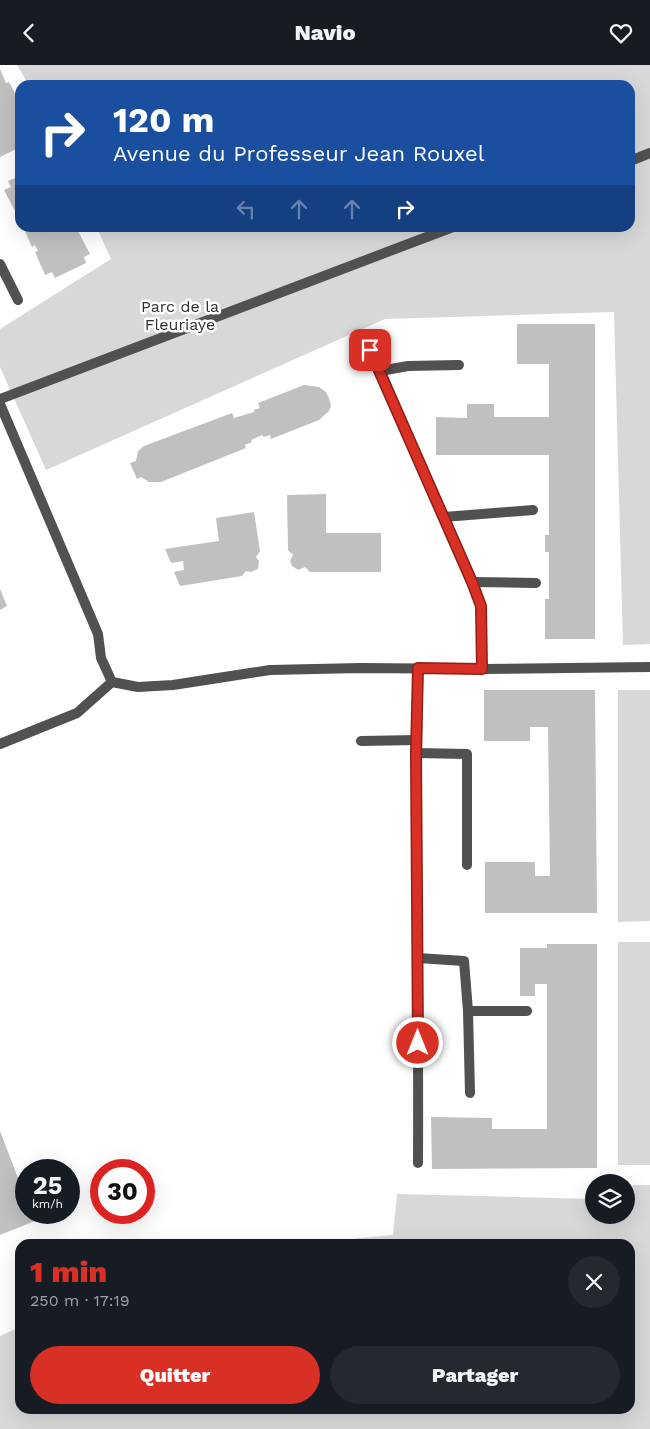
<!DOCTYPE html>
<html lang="fr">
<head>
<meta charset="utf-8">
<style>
  body { margin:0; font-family:"Work Sans",sans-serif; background:#242831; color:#f1f3f6; height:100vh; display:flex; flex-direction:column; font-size:19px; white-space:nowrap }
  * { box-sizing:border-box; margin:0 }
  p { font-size:16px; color:#9ea1a6 }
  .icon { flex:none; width:28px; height:28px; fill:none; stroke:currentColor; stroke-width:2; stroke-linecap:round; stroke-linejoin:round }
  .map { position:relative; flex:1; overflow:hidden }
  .details { position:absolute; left:15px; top:1174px; width:620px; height:175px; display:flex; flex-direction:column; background:#171b24; border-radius:15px; box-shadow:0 5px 20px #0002 }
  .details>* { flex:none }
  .guide { position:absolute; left:15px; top:15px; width:620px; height:152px; border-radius:15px; box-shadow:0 5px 20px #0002; background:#1a4fa0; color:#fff; overflow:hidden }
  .controls { position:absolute; left:585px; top:1109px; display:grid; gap:10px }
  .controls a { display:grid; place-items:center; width:50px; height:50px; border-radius:50%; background:#171b24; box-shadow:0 5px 20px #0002; font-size:25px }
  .speed { position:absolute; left:15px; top:1094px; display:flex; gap:10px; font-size:25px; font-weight:700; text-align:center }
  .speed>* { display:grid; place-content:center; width:65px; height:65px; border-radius:50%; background:#171b24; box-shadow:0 5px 20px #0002; line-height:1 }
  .speed small { font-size:12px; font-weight:400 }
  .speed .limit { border:8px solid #d22; background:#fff; color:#111 }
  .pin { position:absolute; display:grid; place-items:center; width:42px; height:42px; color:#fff; margin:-21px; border-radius:10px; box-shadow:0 2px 8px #0006 }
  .me { position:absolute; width:55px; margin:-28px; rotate:0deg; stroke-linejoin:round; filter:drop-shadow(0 0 4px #0008) }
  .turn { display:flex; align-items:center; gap:18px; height:105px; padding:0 15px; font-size:22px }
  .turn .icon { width:65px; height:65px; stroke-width:2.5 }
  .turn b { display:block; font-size:35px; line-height:42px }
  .lanes { display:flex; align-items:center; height:48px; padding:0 15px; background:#0003; justify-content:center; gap:25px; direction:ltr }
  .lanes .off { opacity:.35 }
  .round { display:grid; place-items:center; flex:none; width:52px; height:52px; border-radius:26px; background:#242831 }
  .head { display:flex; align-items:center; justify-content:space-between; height:85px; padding:0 15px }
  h1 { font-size:30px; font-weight:800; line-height:38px; color:#d93025 }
  .action { display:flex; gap:10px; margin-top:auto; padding:10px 15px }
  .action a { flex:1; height:58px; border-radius:30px; background:#d93025; color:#fff; font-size:20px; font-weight:800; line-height:58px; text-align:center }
  .action a+a { background:#242831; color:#f1f3f6 }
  header { display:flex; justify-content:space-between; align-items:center; height:65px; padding:0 15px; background:#171b24; font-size:22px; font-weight:800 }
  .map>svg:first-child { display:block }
  .green { fill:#d8d8d8 }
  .building { fill:#c0c0c0 }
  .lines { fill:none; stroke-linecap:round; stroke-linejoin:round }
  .lane { stroke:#515151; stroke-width:10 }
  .street { stroke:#515151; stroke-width:10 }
  .route-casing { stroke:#8d1f18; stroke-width:12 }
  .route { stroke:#d93025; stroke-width:9 }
  .labels { text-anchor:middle; stroke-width:5; stroke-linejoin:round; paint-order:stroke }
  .park-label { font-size:16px; fill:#2f2f2f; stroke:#fff }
</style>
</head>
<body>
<header><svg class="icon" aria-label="back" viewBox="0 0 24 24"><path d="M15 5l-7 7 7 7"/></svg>Navio<svg class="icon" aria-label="heart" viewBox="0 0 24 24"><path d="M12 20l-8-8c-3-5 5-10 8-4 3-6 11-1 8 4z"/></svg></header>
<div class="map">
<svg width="650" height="1364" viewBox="0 0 650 1364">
  <rect width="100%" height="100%" fill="#fff"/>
  <path class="green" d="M17,0H650V579L623,580L614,247L385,254L46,405L0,302V264L111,194L97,163L630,162V20H29Z
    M618,625H650V856L618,857Z
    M618,877H650V1100H618Z
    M634,1120H650V1364H0V1271L20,1262V1344H630V1179H297L393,1170L397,1129L594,1134V1150H626V1123Z"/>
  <path class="building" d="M0,4L6,18L9,17L18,34L15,36L20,46V82L0,92Z
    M20,111V149L19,146L16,148L4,125L11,122L8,116Z
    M23,162H76L90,189L84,192L86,198L55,213L52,207L45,210L35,187L38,186L35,180L32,182Z
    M517,259H595V574H545V534H549V487H545V470H549V390H436V352L467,353V339H494V352H549V299H517Z
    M304,320L319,322L326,327L329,333L331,341L329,346L319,355L271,374L270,370L264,372L262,370L251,375L252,377L245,380L246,383L161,417H149L141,412L137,414L130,398L136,396L138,386L144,381L232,348L234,353L254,347V345L260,343L258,338Z
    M326,429V468H381V507H310L305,502L298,505L292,501L290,496L293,490L288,485L287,430Z
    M254,447L260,486L256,492L259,496L258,504L251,507L246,506L242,511L180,521L174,507L184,505L183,496L171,498L165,484L219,476L216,453Z
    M0,524L7,541L0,545Z
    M484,625H595L597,848H485V797H535V811H550L548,662H530V676H484Z
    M547,879H597V1103L432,1104L431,1052L492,1053V1064H547V919H535V931H520V883H547Z
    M0,1066L26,1134V1148H31L35,1156L0,1170Z"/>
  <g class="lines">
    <path class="lane" d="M0,199L18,235
      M380,306L408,301L459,300
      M444,452L533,445
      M472,517L536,518
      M361,676L417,675
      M416,688L467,689V800
      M418,893L464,896L468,946L470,1028
      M468,946H527"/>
    <path class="street" d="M630,96L650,88
      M371,285L472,517L481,541L482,604
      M0,334L453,162
      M0,339L98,569L101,593L112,617L138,622L173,620L270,605L361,603L482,604L650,602
      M0,679L77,648L112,617
      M418,1098C419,933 415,768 418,603"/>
  </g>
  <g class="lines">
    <g class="route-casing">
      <path id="route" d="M370,285L472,517L481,541L482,604L418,603L416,688L418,978"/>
    </g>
    <use href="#route" class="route"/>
  </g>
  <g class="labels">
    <g class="park-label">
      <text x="180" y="247">Parc de la<tspan x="180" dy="18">Fleuriaye</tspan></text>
    </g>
  </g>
</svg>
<div class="controls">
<a><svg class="icon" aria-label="layers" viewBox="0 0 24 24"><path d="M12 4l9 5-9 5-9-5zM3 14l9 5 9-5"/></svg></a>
</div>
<div class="speed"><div>25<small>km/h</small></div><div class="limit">30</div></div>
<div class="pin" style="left:370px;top:285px;background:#d93025"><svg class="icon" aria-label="arrive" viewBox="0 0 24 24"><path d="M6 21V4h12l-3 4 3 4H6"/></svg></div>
<svg class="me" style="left:418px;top:978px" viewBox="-20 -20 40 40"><circle r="17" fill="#d93025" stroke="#fff" stroke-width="3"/><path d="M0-11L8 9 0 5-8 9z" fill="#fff"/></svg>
<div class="guide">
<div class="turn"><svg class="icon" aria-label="right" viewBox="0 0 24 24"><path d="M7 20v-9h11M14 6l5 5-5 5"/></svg><div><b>120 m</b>Avenue du Professeur Jean Rouxel</div></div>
<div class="lanes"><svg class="icon off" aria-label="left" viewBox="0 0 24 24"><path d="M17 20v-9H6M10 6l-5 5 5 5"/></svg><svg class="icon off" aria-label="ahead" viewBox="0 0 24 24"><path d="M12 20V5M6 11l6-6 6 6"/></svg><svg class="icon off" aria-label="ahead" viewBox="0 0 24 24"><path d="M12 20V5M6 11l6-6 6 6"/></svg><svg class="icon" aria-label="right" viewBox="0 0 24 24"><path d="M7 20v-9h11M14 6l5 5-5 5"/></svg></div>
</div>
<section class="details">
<div class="head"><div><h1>1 min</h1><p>250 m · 17:19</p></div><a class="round"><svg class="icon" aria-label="close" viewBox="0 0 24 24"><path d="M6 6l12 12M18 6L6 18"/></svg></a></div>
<div class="action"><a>Quitter</a><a>Partager</a></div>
</section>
</div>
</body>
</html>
